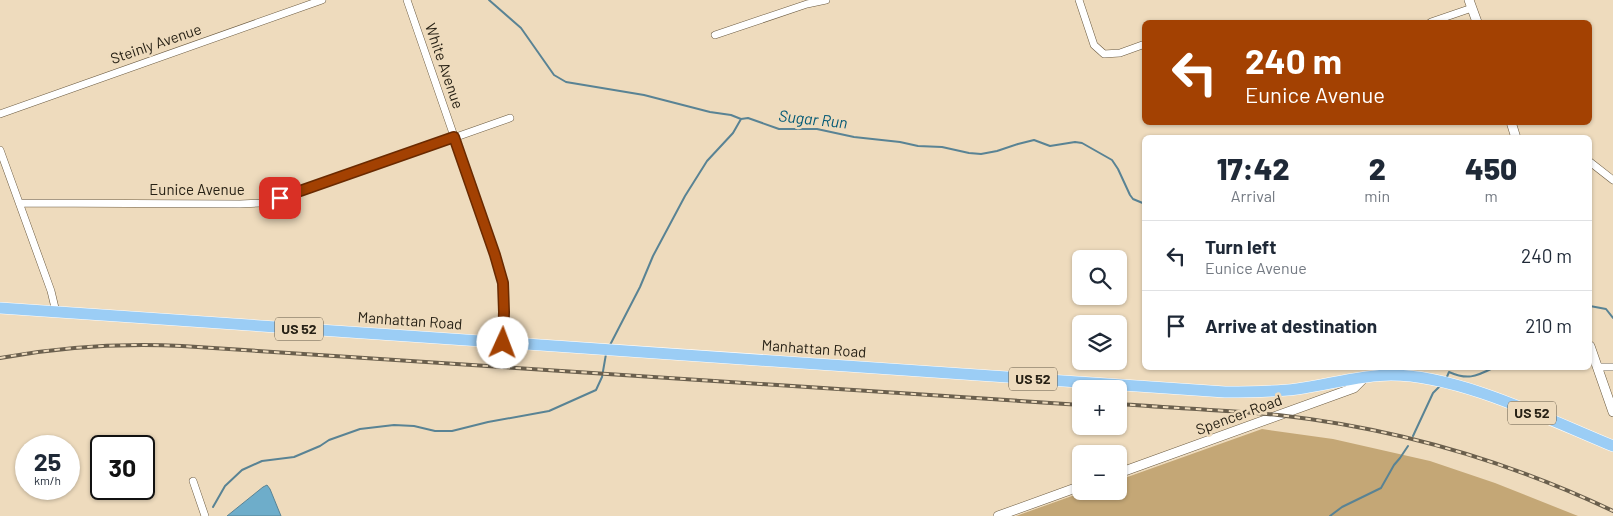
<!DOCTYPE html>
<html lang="en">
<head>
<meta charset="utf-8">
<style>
  body { margin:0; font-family:Barlow,sans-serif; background:#f6f6f7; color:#1f2937; height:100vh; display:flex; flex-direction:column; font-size:19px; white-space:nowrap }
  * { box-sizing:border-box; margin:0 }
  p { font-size:16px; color:#747a83 }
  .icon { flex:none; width:28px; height:28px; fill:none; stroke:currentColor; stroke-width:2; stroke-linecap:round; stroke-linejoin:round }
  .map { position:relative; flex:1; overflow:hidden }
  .sheet { position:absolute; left:1142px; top:135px; width:450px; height:235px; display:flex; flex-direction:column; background:#fff; border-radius:8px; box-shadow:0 1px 4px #0004 }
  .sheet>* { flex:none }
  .top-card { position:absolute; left:1142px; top:20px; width:450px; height:105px; border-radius:8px; box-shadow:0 1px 4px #0004; background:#a34102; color:#fff; overflow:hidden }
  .controls { position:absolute; left:1072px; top:250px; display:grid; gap:10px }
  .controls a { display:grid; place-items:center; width:55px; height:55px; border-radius:8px; background:#fff; box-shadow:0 1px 4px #0004; font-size:25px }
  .speed { position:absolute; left:15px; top:435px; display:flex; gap:10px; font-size:25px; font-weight:700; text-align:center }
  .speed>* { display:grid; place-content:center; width:65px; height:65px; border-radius:50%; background:#fff; box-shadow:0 1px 4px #0004; line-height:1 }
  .speed small { font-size:12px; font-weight:400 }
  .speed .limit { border:2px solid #111; border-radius:8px; background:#fff; color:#111 }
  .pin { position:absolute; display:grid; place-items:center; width:42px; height:42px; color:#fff; margin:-21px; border-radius:10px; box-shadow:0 2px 8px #0006 }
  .me { position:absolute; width:55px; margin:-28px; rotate:2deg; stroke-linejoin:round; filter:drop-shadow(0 0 4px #0008) }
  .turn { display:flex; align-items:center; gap:18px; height:105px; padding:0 20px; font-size:22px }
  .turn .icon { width:65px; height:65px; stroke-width:2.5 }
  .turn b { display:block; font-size:35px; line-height:42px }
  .eta { display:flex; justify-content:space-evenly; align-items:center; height:85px; text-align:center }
  .eta b { font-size:30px; font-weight:800; line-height:35px }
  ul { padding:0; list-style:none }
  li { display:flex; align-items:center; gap:15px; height:70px; padding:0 20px; border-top:1px solid #e0e1e3 }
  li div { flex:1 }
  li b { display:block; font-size:19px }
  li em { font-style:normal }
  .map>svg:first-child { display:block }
  .green { fill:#c4a776 }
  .water { fill:#6eadca; stroke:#598394 }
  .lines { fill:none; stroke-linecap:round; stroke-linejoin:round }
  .stream { stroke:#598394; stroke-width:2 }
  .minor-casing { stroke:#6a5a40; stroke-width:8 }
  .tertiary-casing { stroke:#6a5a40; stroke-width:10 }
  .primary-casing { stroke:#fff; stroke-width:12 }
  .minor { stroke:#fff; stroke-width:7 }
  .tertiary { stroke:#fff; stroke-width:9 }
  .primary { stroke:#9bcdf5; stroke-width:11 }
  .rail-casing { stroke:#6a5f4d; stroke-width:4 }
  .rail { stroke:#eedbbd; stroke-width:2; stroke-dasharray:5.5; stroke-linecap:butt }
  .route-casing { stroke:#6a2a01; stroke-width:12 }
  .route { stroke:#a34102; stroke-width:9 }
  .labels { text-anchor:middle; stroke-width:5; stroke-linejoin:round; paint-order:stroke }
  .shield { fill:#eedbbd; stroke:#635947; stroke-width:1 }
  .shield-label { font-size:14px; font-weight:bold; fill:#272115 }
  .street-label { font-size:15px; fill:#272115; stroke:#eedbbd }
  .water-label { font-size:16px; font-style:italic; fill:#005875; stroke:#eedbbd }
</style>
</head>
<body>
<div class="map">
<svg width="1613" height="516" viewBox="0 0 1613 516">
  <rect width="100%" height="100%" fill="#eedbbd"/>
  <path class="green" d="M1262,429L1333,439L1430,461L1495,483L1578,516H1016L1086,491H1119V480Z"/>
  <path class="water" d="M267,485L270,489L281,516H227L263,487Z"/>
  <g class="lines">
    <path class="stream" d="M489,0L521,28L554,75L566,82L644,95L710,112L731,115L741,119L748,118L779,129H817L854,137L900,142L918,146L942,147L969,153L981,154L997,151L1018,144L1034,140L1050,146L1075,142L1082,143L1112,160L1118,169L1130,195L1133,199L1145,204
      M1590,306L1606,309L1613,318
      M610,345L640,287L653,256L685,196L707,161L733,133L741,119
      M1449,372C1467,380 1475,377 1493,368
      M1446,379L1449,372
      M1413,436L1433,393L1440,386
      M213,507L225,486L242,470L262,461L294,457L320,446L329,440L360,429L394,425L414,426L435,431H452L488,422L549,411L596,390L602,377L606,354
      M1330,516L1342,507L1381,488L1394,465L1400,458L1408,446"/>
    <g class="minor-casing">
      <path id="minor" d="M407,0L495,255L503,283L504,312L503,343
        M1079,0L1094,45L1104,54L1120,53L1145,44
        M1431,22L1472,8
        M715,35L807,4L826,0
        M0,114L322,0
        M0,150L51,291L56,312
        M1590,162L1613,180
        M20,203L240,204L261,203L280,199L510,118
        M1598,367H1613
        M193,481L205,516"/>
    </g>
    <g class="tertiary-casing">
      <path id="tertiary" d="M1469,0L1477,22
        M1511,122L1516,138
        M1590,346L1613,412
        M1119,473L1354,388L1365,377
        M998,516L1081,486"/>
    </g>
    <g class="primary-casing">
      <path id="primary" d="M0,308L1225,392C1249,392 1273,392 1297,389C1328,385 1359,375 1391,375C1460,375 1549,420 1613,446"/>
    </g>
    <use href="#minor" class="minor"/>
    <use href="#tertiary" class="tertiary"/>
    <use href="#primary" class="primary"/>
    <g class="rail-casing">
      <path id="rail" d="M0,358C60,347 121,343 182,346L1081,405
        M1119,404C1172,408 1225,410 1278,415C1394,428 1508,461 1613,511"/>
    </g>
    <use href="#rail" class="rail"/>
  </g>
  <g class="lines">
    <g class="route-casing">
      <path id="route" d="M280,198L454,137L495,255L503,283L504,312L503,343"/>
    </g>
    <use href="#route" class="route"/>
  </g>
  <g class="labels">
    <g class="shield">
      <rect x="275" y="317.5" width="48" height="23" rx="4"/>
      <rect x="1009" y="367.5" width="48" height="23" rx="4"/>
      <rect x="1508" y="401.5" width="48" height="23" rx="4"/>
    </g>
    <g class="shield-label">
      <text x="299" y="334">US 52</text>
      <text x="1033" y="384">US 52</text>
      <text x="1532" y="418">US 52</text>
    </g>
    <g class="street-label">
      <text transform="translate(156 44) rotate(-19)" y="5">Steinly Avenue</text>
      <text transform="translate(444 66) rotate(71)" y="5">White Avenue</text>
      <text x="197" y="195">Eunice Avenue</text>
      <text transform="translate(410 321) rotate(4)" y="5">Manhattan Road</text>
      <text transform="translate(814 349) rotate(4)" y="5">Manhattan Road</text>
      <text transform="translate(1239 415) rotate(-20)" y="5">Spencer Road</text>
    </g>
    <g class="water-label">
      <text transform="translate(813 119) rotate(6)" y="6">Sugar Run</text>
    </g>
  </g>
</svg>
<div class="controls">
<a><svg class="icon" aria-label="search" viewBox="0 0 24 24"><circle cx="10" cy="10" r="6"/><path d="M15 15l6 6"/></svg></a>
<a><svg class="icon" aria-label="layers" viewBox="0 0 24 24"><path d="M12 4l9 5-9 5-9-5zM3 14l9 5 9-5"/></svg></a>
<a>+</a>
<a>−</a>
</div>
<div class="speed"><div>25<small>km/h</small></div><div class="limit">30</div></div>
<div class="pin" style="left:280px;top:198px;background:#d93025"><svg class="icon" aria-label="arrive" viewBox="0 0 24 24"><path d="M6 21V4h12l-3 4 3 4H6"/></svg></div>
<svg class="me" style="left:503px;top:343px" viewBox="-20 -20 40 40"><circle r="19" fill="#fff"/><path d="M0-13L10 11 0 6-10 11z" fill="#a34102"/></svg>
<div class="top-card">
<div class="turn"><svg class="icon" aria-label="left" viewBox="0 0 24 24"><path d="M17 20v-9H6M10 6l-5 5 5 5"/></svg><div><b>240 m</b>Eunice Avenue</div></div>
</div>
<section class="sheet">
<div class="eta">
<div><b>17:42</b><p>Arrival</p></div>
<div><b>2</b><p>min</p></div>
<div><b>450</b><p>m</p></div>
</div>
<ul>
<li><svg class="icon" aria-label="left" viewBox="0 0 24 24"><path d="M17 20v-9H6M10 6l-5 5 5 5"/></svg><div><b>Turn left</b><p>Eunice Avenue</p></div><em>240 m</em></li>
<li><svg class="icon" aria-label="arrive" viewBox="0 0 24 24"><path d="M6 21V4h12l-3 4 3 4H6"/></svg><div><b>Arrive at destination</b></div><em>210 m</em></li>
</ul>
</section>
</div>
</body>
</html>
